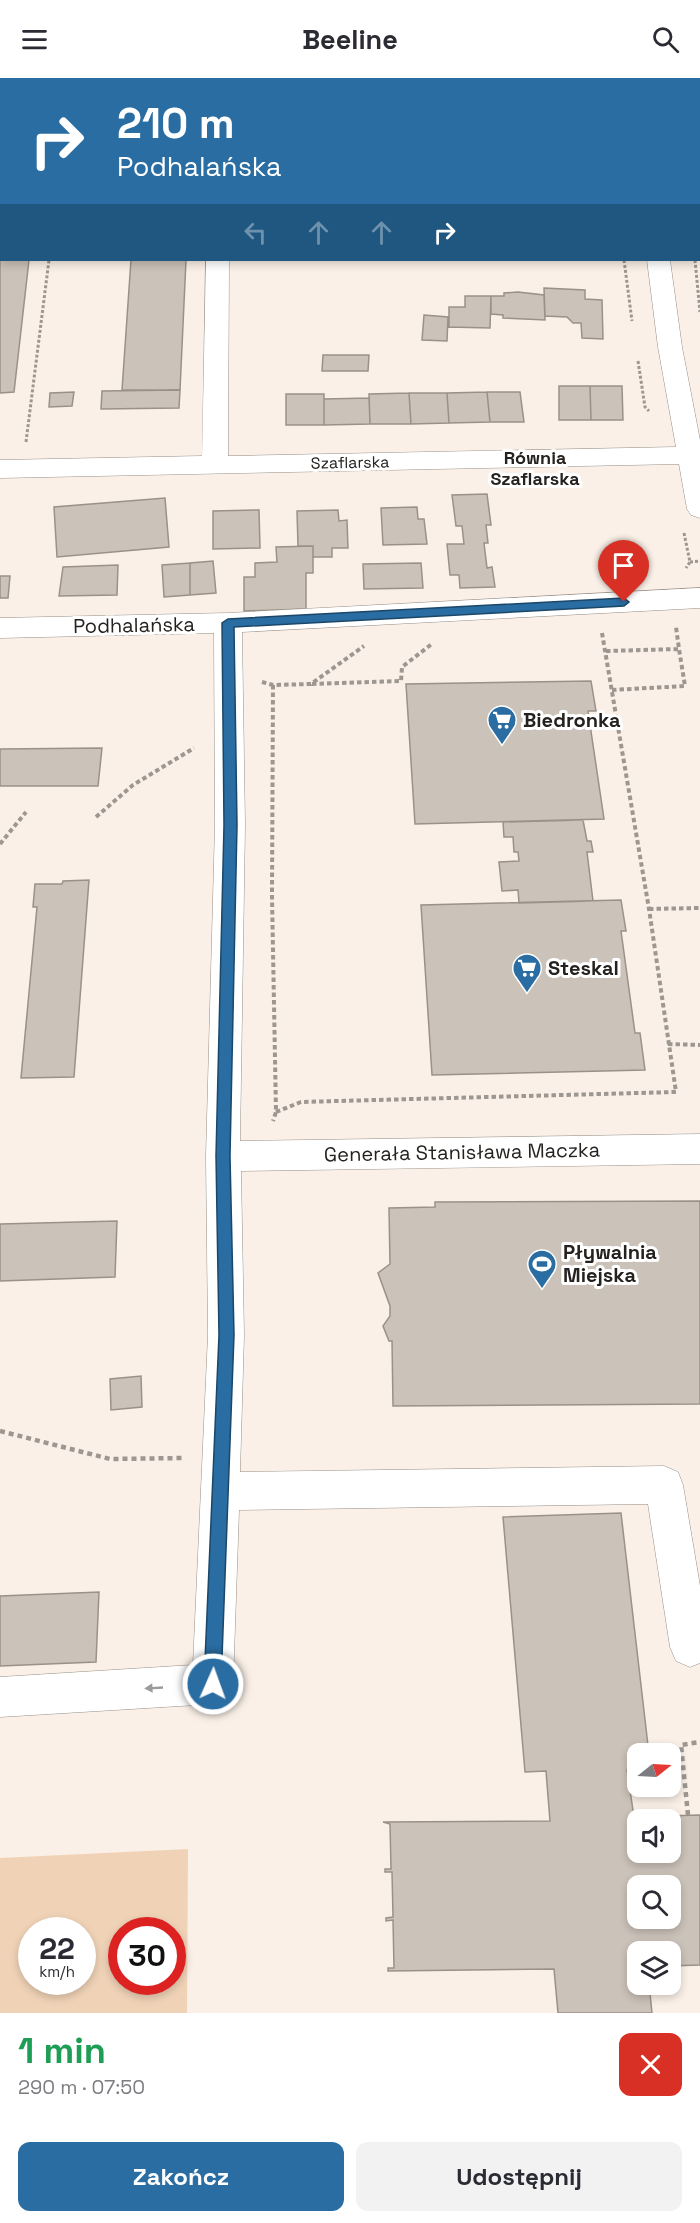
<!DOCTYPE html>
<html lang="pl">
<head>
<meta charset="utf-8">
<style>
  body { margin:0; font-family:"Space Grotesk",sans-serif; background:#f2f2f3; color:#2b2b33; height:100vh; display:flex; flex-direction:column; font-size:22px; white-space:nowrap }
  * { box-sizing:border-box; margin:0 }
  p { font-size:20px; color:#7c7c81 }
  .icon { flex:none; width:33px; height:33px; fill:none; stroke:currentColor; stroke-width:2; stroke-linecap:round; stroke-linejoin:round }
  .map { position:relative; height:1935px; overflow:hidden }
  .panel { display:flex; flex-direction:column; background:#fff; flex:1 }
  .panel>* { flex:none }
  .hud { position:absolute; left:0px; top:0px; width:700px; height:183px; box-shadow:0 3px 9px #0003; background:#296da2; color:#fff; overflow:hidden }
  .needle { width:39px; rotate:72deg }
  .controls { position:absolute; left:627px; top:1665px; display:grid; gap:12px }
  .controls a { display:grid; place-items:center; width:54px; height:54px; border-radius:12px; background:#fff; box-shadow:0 3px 9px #0003; font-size:30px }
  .speed { position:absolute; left:18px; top:1839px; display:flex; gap:12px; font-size:30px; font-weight:700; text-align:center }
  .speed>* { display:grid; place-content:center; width:78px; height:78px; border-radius:50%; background:#fff; box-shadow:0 3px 9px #0003; line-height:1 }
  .speed small { font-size:15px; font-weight:400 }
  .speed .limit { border:9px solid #d22; background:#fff; color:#111 }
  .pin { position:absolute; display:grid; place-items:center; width:51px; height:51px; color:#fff; margin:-62px -26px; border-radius:50% 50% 50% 0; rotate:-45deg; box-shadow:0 0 6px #0007 }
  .pin .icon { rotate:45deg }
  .me { position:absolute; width:66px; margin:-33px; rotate:2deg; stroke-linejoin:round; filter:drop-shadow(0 0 4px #0008) }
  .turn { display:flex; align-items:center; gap:21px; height:126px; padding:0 18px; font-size:27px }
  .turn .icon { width:78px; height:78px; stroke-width:2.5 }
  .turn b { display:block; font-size:42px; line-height:51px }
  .lanes { display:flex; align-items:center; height:57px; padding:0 18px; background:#0003; justify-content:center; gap:30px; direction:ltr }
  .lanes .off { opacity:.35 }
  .round { display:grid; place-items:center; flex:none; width:63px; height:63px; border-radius:12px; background:#f2f2f3 }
  .overview { display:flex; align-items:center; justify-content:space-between; height:102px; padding:0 18px }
  h1 { font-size:36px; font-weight:700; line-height:45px; color:#1e9e55 }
  .button { display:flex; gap:12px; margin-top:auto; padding:12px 18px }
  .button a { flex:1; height:69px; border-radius:12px; background:#296da2; color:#fff; font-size:24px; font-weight:700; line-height:69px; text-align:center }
  .button a+a { background:#f2f2f3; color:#2b2b33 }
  header { display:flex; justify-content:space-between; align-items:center; height:78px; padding:0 18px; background:#fff; font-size:27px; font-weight:700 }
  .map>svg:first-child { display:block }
  .green { fill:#f0d3b7; fill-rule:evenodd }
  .building { fill:#cbc2b9; stroke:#9a9189; stroke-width:1.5; fill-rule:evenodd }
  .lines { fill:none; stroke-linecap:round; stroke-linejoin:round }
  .minor-casing { stroke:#988f87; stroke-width:1 }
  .path-far2 { stroke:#9e9791; stroke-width:3; stroke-dasharray:3 2; stroke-linecap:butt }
  .path-far1 { stroke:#9e9791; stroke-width:4; stroke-dasharray:4.5 3; stroke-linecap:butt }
  .path { stroke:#9e9791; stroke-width:4.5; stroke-dasharray:5 4; stroke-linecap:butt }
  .minor { fill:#fff; fill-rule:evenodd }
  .oneway { fill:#9c9b9a }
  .route { fill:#296da2; stroke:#1b4769; stroke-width:1.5 }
  .labels { text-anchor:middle; stroke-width:6; stroke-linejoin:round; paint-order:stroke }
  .far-street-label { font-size:16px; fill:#24211e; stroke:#fff }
  .far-quarter-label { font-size:18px; font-weight:bold; fill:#24211e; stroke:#fff }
  .street-label { font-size:20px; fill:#24211e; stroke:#fff }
  .poi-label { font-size:20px; font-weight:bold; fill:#24211e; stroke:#fff; text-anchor:start }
</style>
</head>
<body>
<header><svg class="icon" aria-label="menu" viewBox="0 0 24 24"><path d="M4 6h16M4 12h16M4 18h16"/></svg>Beeline<svg class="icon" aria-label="search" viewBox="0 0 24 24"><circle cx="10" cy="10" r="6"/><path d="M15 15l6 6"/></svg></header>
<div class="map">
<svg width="700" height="1935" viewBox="0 0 700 1935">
  <rect width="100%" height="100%" fill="#faf0e7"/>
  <path class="green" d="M445,0H694L439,1Z
    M188,1771L187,1935H0V1780ZM32,1852H82V1904H32ZM122,1852H172V1904H122Z"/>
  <path class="building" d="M210,0H284V2H176Z
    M284,0H400L394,2Z
    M0,116L2,182H29L14,314L0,315Z
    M131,182H186L180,312H122Z
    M544,210L585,212V221L602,222L603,261L582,260L581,245H573L567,239L545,238Z
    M518,214L544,217L545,242L503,240V237L491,236V218H504V215Z
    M465,218H491L490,250L449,249V229H465Z
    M424,237L448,239L447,263L422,262Z
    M323,277H369L368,293H322Z
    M559,308H590L591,342H559Z
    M590,308H622L623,342H591Z
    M180,312L179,330L101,331L102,313Z
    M74,314L72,328L49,329L50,315Z
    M487,314L490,344L449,345L447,315Z
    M487,314H520L524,344H490Z
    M409,315L411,346H370L369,316Z
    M409,315H447L449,345L411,346Z
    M286,316H324V347H286Z
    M369,320L370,346L324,347V321Z
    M487,416L491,447H486L488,465H484L487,490L492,489L495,509L460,510L459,497H450L447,466H464L462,448H456L452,417Z
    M165,420L169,469L57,479L54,429Z
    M417,429L418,441H424L427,466L383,467L381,430Z
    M259,432L260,470L213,471V433Z
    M338,432L339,443L347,442L348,470H332V479H313V468H298L297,433Z
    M313,468V495H306V531L244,533V499H255V485L277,484L276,469Z
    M213,483L216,515L190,517V485Z
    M190,485V517L164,519L162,487Z
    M421,485L423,510L364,511L363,486Z
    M118,487L117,517L59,518L63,489Z
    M0,498H10L8,520H0Z
    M591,603L596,633H588L604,741L415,746L406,606Z
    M102,670L98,708H0V671Z
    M583,742L587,763H591L593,774H587L593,823L519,825L518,812L502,813L499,784L519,783L518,774H514L513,759H504L503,744Z
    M89,802L74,999L21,1000L37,829H33L35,806H62L63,803Z
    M621,822L626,853H621L635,955H640L645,992L432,997L421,827Z
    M700,1123V1326L393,1328L392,1263H389L383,1248L390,1238V1228L378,1195L390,1186L389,1130L435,1129V1124Z
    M117,1143L115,1199L0,1203V1146Z
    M141,1298L142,1329L111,1332L110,1301Z
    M621,1435L649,1676H638V1692H627L634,1739L700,1737V1887L670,1888V1874H638V1906H649L652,1935H558L554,1891L388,1893V1890H394L393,1842L386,1843V1840L393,1839L392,1794H385V1791H391L390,1746L383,1744L550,1743L546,1693L525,1694L503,1439ZM638,1742H670V1774H638ZM638,1808H670V1840H638Z
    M99,1514L96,1584L0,1588V1518Z"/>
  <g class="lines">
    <g class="minor-casing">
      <path id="minor" d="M700,65V79L699,80V66Z
        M206,182H229L228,378L676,369L658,269L647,182H670L682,269L700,362V440L691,437L687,431L679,386L0,400V382L202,378Z
        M700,510V530L242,554L245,747L240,1063L700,1056V1086L241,1093L244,1257L240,1394L664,1388L678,1394L683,1407L700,1508V1585L690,1589L676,1583L670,1569L648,1426L239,1432L233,1606L227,1620L213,1626L0,1639V1599L193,1587L208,1257L206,1078L215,747L214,555L0,560V540L228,535Z"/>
    </g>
    <path class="path-far2" d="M79,0L82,2
      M476,0L479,2
      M697,0L700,1
      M424,2L430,0
      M624,182L632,243
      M695,182L700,234
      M638,283L645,329L649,333
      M26,364L49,182
      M684,455L690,484L686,490
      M690,484L700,483"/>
    <path class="path-far1" d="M606,573L679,571L676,549
      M262,604L273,607L311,606L364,568
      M312,606L401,603L402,589L433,565
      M273,607L272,818L276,1034L273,1043
      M612,612L685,608L679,571
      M96,739L133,707L194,670
      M0,766L26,734
      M649,831L700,830
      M668,966L700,967
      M276,1034L301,1024L676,1014L649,831L602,555"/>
    <path class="path" d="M0,1353L110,1381L185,1380
      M688,1737L681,1667L700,1664"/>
    <use href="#minor" class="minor"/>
  </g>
  <defs><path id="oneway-solid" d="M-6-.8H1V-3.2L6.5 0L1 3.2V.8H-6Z" transform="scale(1.5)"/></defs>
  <use class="oneway" href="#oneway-solid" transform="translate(154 1610) rotate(177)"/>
  <path class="route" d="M624,520L629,524L624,528L234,549L237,747L230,1078L234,1257L221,1606L219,1612L213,1615L207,1612L204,1606L219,1257L216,1078L224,747L222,545L228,541Z"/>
  <defs>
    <g id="supermarket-pin" transform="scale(1.5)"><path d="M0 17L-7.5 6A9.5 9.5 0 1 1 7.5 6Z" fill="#296da2" stroke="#fff"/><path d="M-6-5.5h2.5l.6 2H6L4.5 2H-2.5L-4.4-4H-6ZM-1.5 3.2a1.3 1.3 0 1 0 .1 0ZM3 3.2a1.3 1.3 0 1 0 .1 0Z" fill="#fff"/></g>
    <g id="stadium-pin" transform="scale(1.5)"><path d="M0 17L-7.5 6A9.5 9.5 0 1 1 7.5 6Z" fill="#296da2" stroke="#fff"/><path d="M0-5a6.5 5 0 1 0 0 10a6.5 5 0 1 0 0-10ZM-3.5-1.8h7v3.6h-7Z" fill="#fff"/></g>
  </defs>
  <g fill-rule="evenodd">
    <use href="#supermarket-pin" x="502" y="642"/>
    <use href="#supermarket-pin" x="527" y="890"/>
    <use href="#stadium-pin" x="542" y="1186"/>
  </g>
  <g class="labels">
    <g class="far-street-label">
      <text transform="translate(350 384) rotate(-1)" y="6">Szaflarska</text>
    </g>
    <g class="far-quarter-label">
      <text x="535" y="386">Równia<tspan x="535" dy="21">Szaflarska</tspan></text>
    </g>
    <g class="street-label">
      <text transform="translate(134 547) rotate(-1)" y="7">Podhalańska</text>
      <text transform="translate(462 1074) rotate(-1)" y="7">Generała Stanisława Maczka</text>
    </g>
    <g class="poi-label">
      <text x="523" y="649">Biedronka</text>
      <text x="548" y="897">Steskal</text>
      <text x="563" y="1181">Pływalnia<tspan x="563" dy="23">Miejska</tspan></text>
    </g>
  </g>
</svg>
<div class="controls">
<a><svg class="needle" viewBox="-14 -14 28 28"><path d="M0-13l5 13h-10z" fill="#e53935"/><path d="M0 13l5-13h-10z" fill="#7c7c81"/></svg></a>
<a><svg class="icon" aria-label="sound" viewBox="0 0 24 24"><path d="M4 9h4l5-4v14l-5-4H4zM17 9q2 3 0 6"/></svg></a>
<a><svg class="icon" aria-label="search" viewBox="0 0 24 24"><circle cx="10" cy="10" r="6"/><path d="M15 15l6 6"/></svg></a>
<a><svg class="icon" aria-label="layers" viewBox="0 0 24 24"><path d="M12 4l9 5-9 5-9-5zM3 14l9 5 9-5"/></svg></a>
</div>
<div class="speed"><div>22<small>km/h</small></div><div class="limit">30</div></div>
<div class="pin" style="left:624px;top:524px;background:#d93025"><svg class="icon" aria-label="arrive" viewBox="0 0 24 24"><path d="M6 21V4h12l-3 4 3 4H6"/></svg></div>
<svg class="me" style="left:213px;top:1606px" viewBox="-20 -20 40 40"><circle r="17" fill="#296da2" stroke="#fff" stroke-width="3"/><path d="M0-11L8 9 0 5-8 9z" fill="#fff"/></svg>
<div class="hud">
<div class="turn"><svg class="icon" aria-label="right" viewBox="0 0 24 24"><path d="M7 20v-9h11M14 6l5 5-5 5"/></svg><div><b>210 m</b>Podhalańska</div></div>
<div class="lanes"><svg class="icon off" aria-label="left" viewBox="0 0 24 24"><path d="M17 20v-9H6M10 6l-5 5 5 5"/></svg><svg class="icon off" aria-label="ahead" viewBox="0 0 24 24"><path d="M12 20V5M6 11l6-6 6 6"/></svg><svg class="icon off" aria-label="ahead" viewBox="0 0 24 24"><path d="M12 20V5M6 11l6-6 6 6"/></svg><svg class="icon" aria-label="right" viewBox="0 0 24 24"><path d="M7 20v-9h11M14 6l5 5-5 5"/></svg></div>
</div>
</div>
<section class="panel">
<div class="overview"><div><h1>1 min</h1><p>290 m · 07:50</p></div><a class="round" style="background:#d93025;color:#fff"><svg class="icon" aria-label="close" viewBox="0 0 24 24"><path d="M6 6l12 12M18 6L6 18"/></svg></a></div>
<div class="button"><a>Zakończ</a><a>Udostępnij</a></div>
</section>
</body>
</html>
